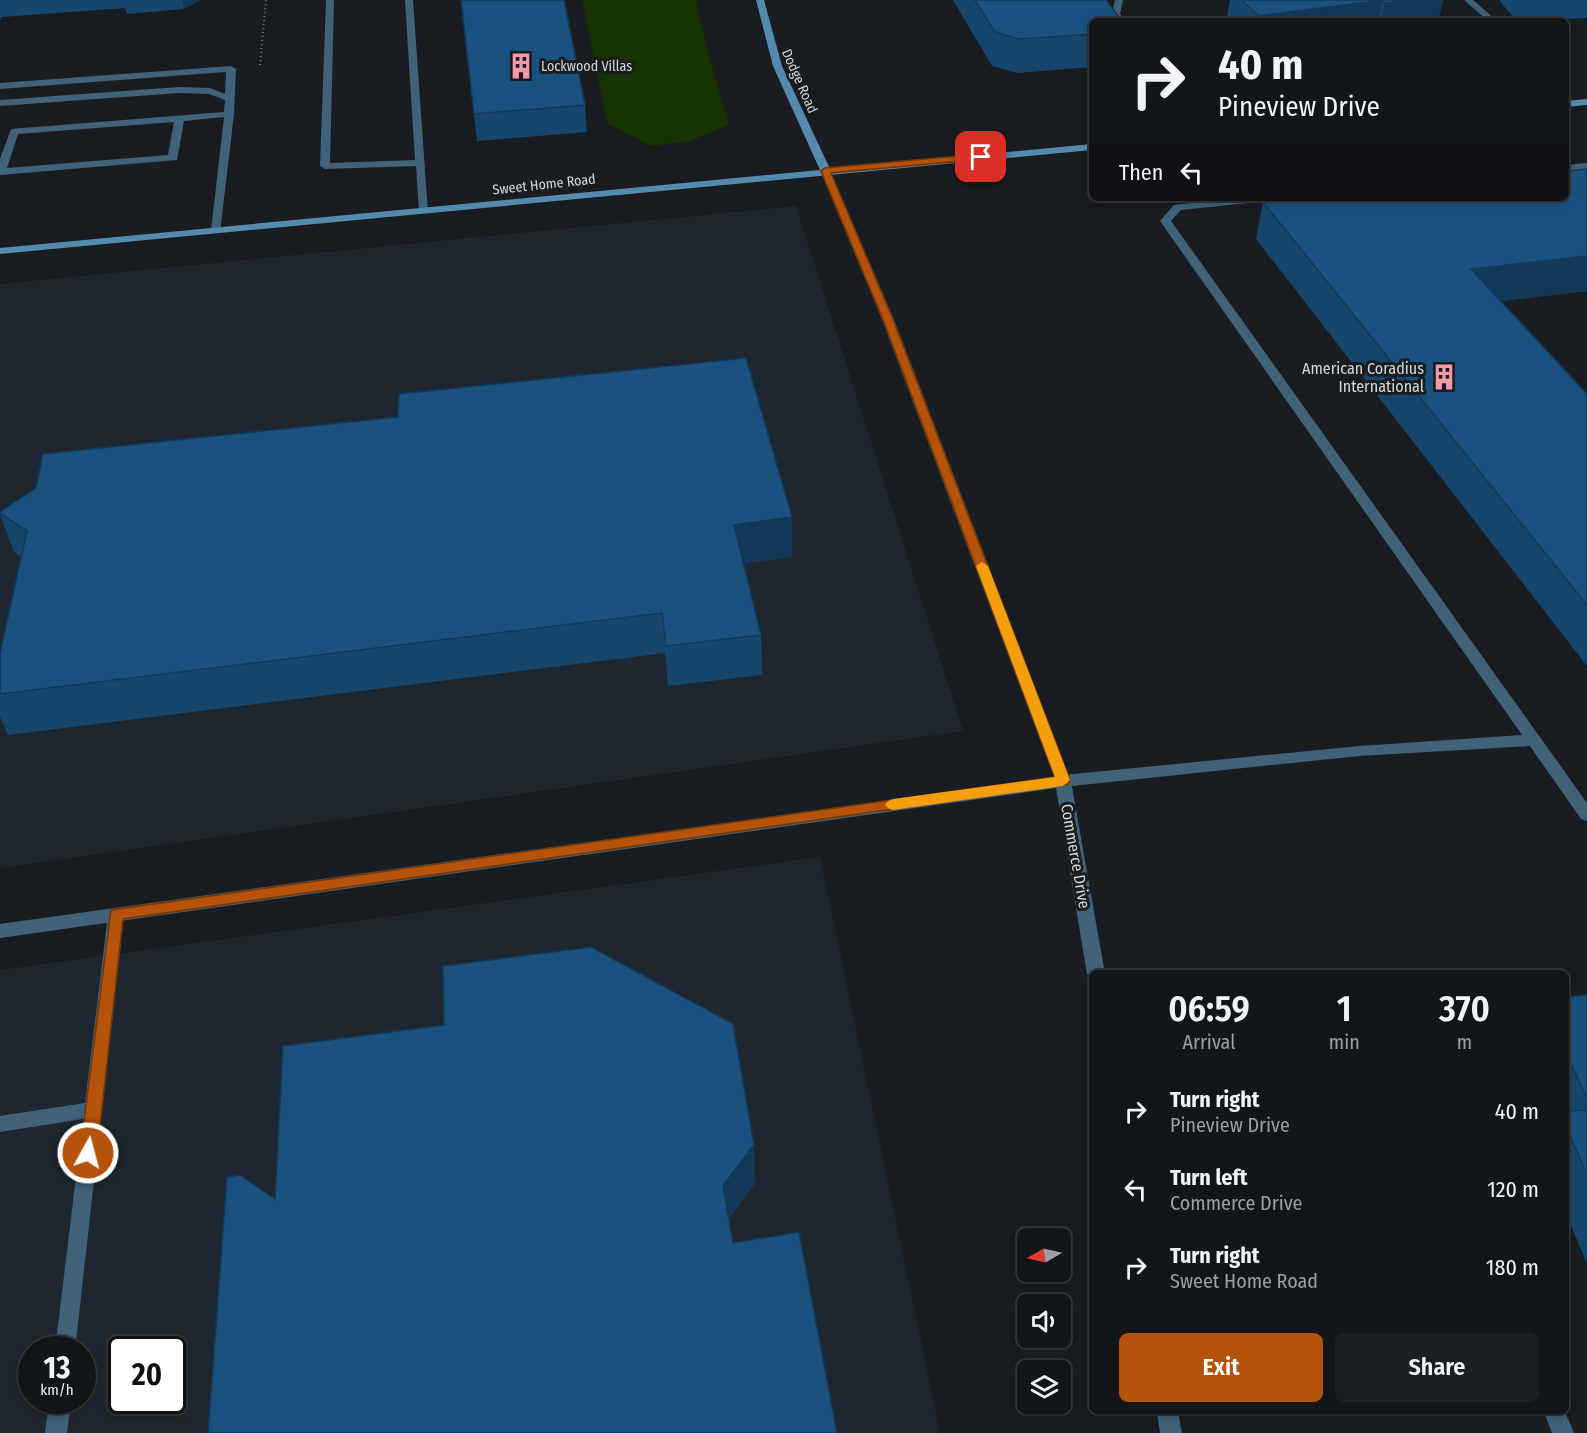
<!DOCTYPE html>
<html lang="en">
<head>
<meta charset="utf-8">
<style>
  body { margin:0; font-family:"Fira Sans Condensed",sans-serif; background:#1c1f22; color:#f1f3f6; height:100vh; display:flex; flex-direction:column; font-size:22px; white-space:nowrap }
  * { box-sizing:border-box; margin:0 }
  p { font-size:20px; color:#9d9fa2 }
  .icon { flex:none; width:33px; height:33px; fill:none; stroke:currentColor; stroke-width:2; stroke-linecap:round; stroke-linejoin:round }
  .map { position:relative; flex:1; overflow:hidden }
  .panel { position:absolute; left:1089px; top:970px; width:480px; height:444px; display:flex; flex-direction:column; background:#131619; border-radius:9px; box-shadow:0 3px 9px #0003,0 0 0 2px #323538 }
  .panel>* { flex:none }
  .guide { position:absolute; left:1089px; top:18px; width:480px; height:183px; border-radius:9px; box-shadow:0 3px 9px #0003,0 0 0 2px #323538; background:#131619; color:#f1f3f6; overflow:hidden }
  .needle { width:39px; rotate:261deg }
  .buttons { position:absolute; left:1017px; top:1228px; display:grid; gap:12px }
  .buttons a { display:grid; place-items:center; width:54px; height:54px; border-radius:9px; background:#131619; box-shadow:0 3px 9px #0003,0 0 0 2px #323538; font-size:30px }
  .speed { position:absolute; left:18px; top:1336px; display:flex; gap:12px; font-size:30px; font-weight:700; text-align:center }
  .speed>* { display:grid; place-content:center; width:78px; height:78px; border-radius:50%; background:#131619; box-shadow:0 3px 9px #0003,0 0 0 2px #323538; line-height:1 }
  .speed small { font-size:15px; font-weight:400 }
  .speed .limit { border:3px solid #111; border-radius:9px; background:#fff; color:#111 }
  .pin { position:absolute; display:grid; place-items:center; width:51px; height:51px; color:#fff; margin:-26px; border-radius:12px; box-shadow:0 3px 9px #0006 }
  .me { position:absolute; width:66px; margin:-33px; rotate:7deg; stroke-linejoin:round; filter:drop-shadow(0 0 4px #0008) }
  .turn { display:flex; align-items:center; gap:21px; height:126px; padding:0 30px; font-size:27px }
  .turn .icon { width:78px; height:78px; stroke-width:2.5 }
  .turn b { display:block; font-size:42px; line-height:51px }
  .then { display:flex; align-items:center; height:57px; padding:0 30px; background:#0003; gap:12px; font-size:22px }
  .eta { display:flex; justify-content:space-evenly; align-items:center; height:102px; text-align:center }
  .eta b { font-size:36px; font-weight:600; line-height:42px }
  .action { display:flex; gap:12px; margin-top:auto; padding:12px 30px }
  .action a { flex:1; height:69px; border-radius:9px; background:#b45309; color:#fff; font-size:24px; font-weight:600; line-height:69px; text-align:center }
  .action a+a { background:#1c1f22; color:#f1f3f6 }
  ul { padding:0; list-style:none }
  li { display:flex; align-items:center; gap:18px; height:78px; padding:0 30px }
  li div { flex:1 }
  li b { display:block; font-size:22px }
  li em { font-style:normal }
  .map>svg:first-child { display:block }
  .built { fill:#1e272f; fill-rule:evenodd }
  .green { fill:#173300 }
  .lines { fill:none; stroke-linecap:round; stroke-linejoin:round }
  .path { stroke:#717579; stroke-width:2; stroke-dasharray:1 3; stroke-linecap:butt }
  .lane { fill:#416279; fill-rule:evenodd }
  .street { fill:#416279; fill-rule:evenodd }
  .secondary { fill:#538aae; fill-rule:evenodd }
  .wall { fill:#17466d }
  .shaded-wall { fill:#133959 }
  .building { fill:#1b517f; stroke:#133959; stroke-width:1.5 }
  .route { fill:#b45309; stroke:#753606; stroke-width:1.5 }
  .slow { fill:#f59e0b }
  .labels { text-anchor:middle; stroke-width:6; stroke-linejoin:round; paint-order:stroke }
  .far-poi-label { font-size:14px; fill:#d5d8db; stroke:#191d21; text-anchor:start }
  .far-street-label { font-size:14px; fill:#d5d8db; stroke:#191d21 }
  .poi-label { font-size:16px; fill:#d5d8db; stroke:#191d21; text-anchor:end }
  .street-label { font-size:16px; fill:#d5d8db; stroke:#191d21 }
</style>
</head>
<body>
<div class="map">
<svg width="1587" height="1433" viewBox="0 0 1587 1433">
  <rect width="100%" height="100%" fill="#191d21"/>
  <path class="built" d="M796,206L963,731L0,868V284Z
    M820,857L940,1433H0V970ZM32,1350H82V1401H32ZM122,1350H172V1401H122Z"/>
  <path class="green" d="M582,0H696L707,49L729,125L690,141L651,146L607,123Z"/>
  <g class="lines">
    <path class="path" d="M260,65L266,0"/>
    <path class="lane" d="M326,0H334L330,163L415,160L405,0H413L428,213L419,211L416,166L325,169L320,166Z
      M1115,0H1123L1120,14L1125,21H1117L1112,14Z
      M1464,0H1473L1497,21H1488Z
      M231,66L236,69L234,114L220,233L211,231L224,117L184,121L177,160L0,175V159L11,129L224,112L225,100L209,94L179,93L0,106V100L179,87L210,88L225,94L226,72L0,89V83ZM174,122L168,155L7,168L18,134Z
      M1587,163V169L1566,171V165Z
      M1237,198H1273L1268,201L1181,210L1171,221L1587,803V821L1581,819L1530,746L1359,756L1063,787L1057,785L1055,781L1057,777L1063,775L1359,746L1522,735L1160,221L1174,205Z
      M116,909L122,910L124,915L75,1350H55L83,1119L0,1132V1116L85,1103L108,915L110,910Z
      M49,1401H71L67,1433H45Z
      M1544,1412H1565L1574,1433H1552Z"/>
    <path class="street" d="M821,168L830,170L895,322L1071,781L1105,974H1092V980L1087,974L1056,788L0,938V924L1054,777L883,322L820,170Z
      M1157,1412H1178L1182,1433H1160Z"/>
    <path class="secondary" d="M756,0H764L782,66L830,169L1092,144V150L0,254V248L820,170L773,66Z
      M1587,99V105L1566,107V101Z"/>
  </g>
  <path class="wall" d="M0,0H201L184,9L127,14L125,8L2,17L0,20Z
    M953,0H1106L1092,21V67L1017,73L992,66Z
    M1230,0H1443L1438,21H1226Z
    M1499,0H1587V18L1560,19L1558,17L1514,18Z
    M585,105L587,132L477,141L474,114Z
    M1587,169V291L1501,301L1587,394V666L1256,239L1263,202Z
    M0,512L792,557L744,563L761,635L762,675L668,686L665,653L8,735L0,716V653L21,557L14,552L0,515Z
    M1587,995V1263L1566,1214V997Z"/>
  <path class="shaded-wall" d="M182,0H201L184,9Z
    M1383,0L1378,21H1259V16Z
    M1412,0H1443L1438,21H1381L1385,3Z
    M1587,256V291L1460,306L1471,269Z
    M792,517V557L735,564L734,525Z
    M754,1145L755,1184L725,1224L723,1186Z"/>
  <path class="building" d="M461,0H564L585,105L474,114Z
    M975,0H1106L1122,21H1092V34L1020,39L995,32Z
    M1241,0H1412L1385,3L1383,0L1259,16Z
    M1587,169V256L1471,269L1587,394V605L1263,202L1306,198H1566V171Z
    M746,358L792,517L734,525L761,635L666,646L662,613L0,694V653L27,531L0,513V512L36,488L43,454L398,417L399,394Z
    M591,947L733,1024L754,1145L723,1186L733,1243L799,1232L837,1433H208L227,1177L240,1175L275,1199L283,1046L444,1025L443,966Z
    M1587,995V1098L1572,1066H1566V997Z
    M1587,1110V1174L1566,1127V1111Z"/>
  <path class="route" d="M981,154L985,157L984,159L831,173L894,322L1070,780L1068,784L123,919L97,1153L94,1159L88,1161L82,1159L80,1153L111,910L1055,777L884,322L821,171L825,168Z"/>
  <path class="slow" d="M982,562L988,566L1070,780L1063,786L893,810L888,808L885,805L888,801L893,799L1055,777L976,566Z"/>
  <defs>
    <g id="building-bare" transform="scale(2.07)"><path d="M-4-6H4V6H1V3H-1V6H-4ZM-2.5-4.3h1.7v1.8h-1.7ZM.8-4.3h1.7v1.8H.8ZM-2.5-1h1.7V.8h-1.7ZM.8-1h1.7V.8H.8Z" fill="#f39aaa" stroke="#191d21" stroke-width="2.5" paint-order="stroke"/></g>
  </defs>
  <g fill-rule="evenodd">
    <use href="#building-bare" x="521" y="66"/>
    <use href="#building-bare" x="1444" y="377"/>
  </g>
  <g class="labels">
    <g class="far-poi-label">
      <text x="541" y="71">Lockwood Villas</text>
    </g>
    <g class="far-street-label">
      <text transform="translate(800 81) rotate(66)" y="5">Dodge Road</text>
      <text transform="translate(544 184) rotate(-6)" y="5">Sweet Home Road</text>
    </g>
    <g class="poi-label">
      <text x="1424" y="374">American Coradius<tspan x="1424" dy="18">International</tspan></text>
    </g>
    <g class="street-label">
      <text transform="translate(1076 856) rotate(80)" y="6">Commerce Drive</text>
    </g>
  </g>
</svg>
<div class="buttons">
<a><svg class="needle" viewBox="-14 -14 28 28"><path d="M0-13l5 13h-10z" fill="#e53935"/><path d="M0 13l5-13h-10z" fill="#9d9fa2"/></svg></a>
<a><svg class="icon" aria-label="sound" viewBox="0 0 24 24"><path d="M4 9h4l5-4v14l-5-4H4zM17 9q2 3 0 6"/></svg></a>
<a><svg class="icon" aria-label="layers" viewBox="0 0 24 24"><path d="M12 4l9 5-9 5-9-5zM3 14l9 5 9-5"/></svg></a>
</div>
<div class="speed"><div>13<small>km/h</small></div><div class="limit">20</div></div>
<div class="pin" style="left:981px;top:157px;background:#d93025"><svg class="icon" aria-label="arrive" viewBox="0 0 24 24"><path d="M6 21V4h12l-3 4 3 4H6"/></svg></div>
<svg class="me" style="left:88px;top:1153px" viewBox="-20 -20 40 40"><circle r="17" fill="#b45309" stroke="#fff" stroke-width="3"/><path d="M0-11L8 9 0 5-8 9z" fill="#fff"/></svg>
<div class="guide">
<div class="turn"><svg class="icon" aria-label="right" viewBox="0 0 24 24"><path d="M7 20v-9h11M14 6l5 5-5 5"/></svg><div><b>40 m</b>Pineview Drive</div></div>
<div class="then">Then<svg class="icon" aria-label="left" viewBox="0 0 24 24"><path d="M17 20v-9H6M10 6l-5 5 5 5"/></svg></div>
</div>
<section class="panel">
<div class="eta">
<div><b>06:59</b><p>Arrival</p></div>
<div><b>1</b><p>min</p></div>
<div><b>370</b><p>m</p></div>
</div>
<ul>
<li><svg class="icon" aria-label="right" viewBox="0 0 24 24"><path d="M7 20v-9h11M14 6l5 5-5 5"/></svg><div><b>Turn right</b><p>Pineview Drive</p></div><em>40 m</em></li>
<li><svg class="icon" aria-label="left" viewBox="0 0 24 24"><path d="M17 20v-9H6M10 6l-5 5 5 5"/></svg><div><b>Turn left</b><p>Commerce Drive</p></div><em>120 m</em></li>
<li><svg class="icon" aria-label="right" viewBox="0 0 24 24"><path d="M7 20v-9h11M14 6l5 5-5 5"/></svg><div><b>Turn right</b><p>Sweet Home Road</p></div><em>180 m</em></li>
</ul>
<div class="action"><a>Exit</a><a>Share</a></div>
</section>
</div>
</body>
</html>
